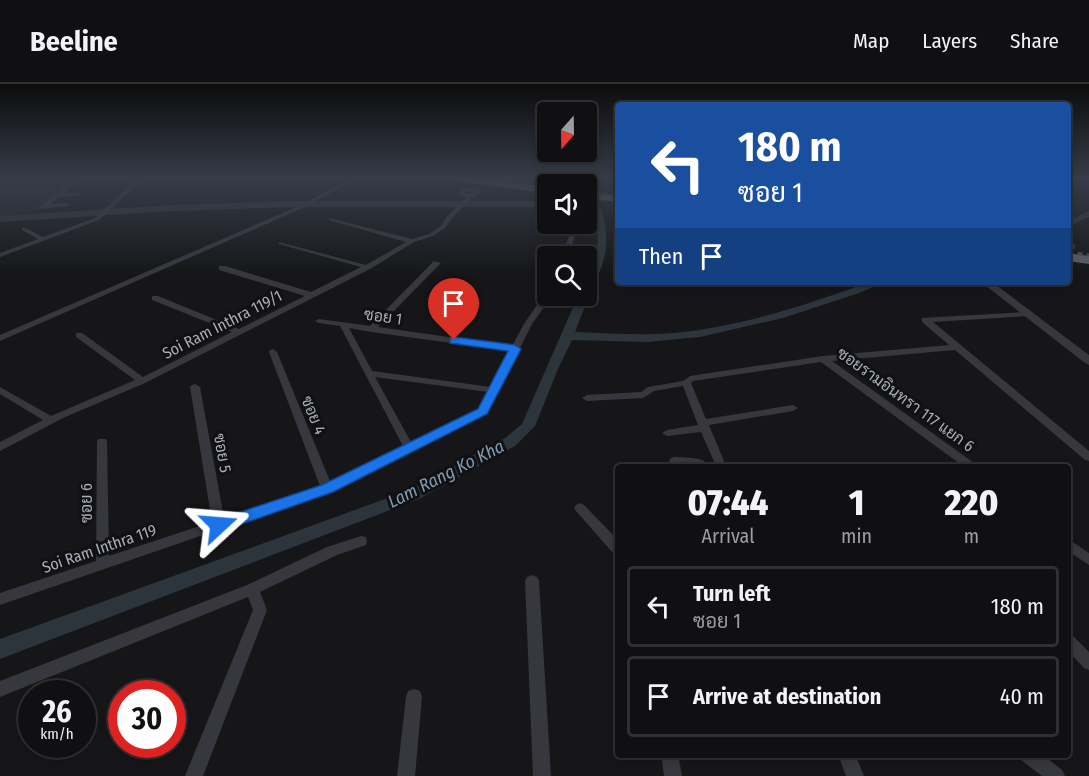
<!DOCTYPE html>
<html lang="en">
<head>
<meta charset="utf-8">
<style>
  body { margin:0; font-family:"Fira Sans Condensed",Sarabun,sans-serif; background:#19191b; color:#f1f3f6; height:100vh; display:flex; flex-direction:column; font-size:22px; white-space:nowrap }
  * { box-sizing:border-box; margin:0 }
  p { font-size:20px; color:#9c9d9f }
  .icon { flex:none; width:33px; height:33px; fill:none; stroke:currentColor; stroke-width:2; stroke-linecap:round; stroke-linejoin:round }
  .map { position:relative; flex:1; overflow:hidden }
  .side { position:absolute; left:615px; top:380px; width:456px; height:294px; display:flex; flex-direction:column; background:#101012; border-radius:6px; box-shadow:0 3px 9px #0003,0 0 0 2px #303032 }
  .side>* { flex:none }
  .banner { position:absolute; left:615px; top:18px; width:456px; height:183px; border-radius:6px; box-shadow:0 3px 9px #0003,0 0 0 2px #303032; background:#1a4fa0; color:#fff; overflow:hidden }
  .needle { width:39px; rotate:200deg }
  .controls { position:absolute; left:537px; top:18px; display:grid; gap:12px }
  .controls a { display:grid; place-items:center; width:60px; height:60px; border-radius:6px; background:#101012; box-shadow:0 3px 9px #0003,0 0 0 2px #303032; font-size:30px }
  .speed { position:absolute; left:18px; top:596px; display:flex; gap:12px; font-size:30px; font-weight:700; text-align:center }
  .speed>* { display:grid; place-content:center; width:78px; height:78px; border-radius:50%; background:#101012; box-shadow:0 3px 9px #0003,0 0 0 2px #303032; line-height:1 }
  .speed small { font-size:15px; font-weight:400 }
  .speed .limit { border:9px solid #d22; background:#fff; color:#111 }
  .pin { position:absolute; display:grid; place-items:center; width:51px; height:51px; color:#fff; margin:-62px -26px; border-radius:50% 50% 50% 0; rotate:-45deg; box-shadow:0 0 6px #0007 }
  .pin .icon { rotate:45deg }
  .me { position:absolute; width:66px; margin:-33px; rotate:71deg; stroke-linejoin:round; filter:drop-shadow(0 0 4px #0008) }
  .turn { display:flex; align-items:center; gap:21px; height:126px; padding:0 24px; font-size:27px }
  .turn .icon { width:78px; height:78px; stroke-width:2.5 }
  .turn b { display:block; font-size:42px; line-height:51px }
  .then { display:flex; align-items:center; height:57px; padding:0 24px; background:#0003; gap:12px; font-size:22px }
  .eta { display:flex; justify-content:space-evenly; align-items:center; height:102px; text-align:center }
  .eta b { font-size:36px; font-weight:800; line-height:42px }
  ul { padding:0; list-style:none }
  li { display:flex; align-items:center; gap:18px; height:81px; margin:0 12px 9px; padding:0 12px; border:3px solid #303032; border-radius:6px }
  li div { flex:1 }
  li b { display:block; font-size:22px }
  li em { font-style:normal }
  header { display:flex; align-items:center; gap:36px; box-sizing:border-box; height:84px; padding:0 30px; background:#101012; border-bottom:2px solid #303032 }
  header strong { font-size:28px }
  nav { display:flex; gap:33px; margin-inline-start:auto; font-size:21px }
  .map>svg:first-child { display:block }
  .built { fill:#222225 }
  .lines { fill:none; stroke-linecap:round; stroke-linejoin:round }
  .canal { fill:#2c353c; fill-rule:evenodd }
  .minor { fill:#37383d; fill-rule:evenodd }
  .tertiary { fill:#37383d; fill-rule:evenodd }
  .trunk { fill:#5b5e65; fill-rule:evenodd }
  .rail-far1 { stroke:#4a4c52; stroke-width:2; stroke-dasharray:4.5 4; stroke-linecap:butt }
  .rail { stroke:#4a4c52; stroke-width:3; stroke-dasharray:5 4.5; stroke-linecap:butt }
  .route { fill:#1a73e8; stroke:#114b97; stroke-width:1.5 }
  .labels { text-anchor:middle; stroke-width:6; stroke-linejoin:round; paint-order:stroke }
  .street-label { font-size:16px; fill:#a8adb8; stroke:#111113 }
  .water-label { font-size:18px; font-style:italic; fill:#7f9bb3; stroke:#111113 }
</style>
</head>
<body>
<header>
<strong>Beeline</strong>
<nav><a>Map</a><a>Layers</a><a>Share</a></nav>
</header>
<div class="map">
<svg width="1089" height="692" viewBox="0 0 1089 692">
  <rect width="100%" height="100%" fill="#161618"/>
  <path class="built" d="M0,95H75L32,130L0,132Z"/>
  <g class="lines">
    <path class="canal" d="M292,117H548V123H292L173,127L0,138V132L173,121Z
      M586,121L601,125C609,150 608,170 597,194C594,200 592,205 586,208C586,195 591,188 594,175C600,159 598,143 593,127H586Z
      M1089,127V133L1068,143V137Z
      M870,198H885L859,209L783,234L700,253L647,258L572,256L558,285L535,342L515,362L419,415L0,575V555L407,407L505,354L522,340L578,212H586V210L589,212L575,248C608,249 640,252 673,249C740,243 806,221 870,198Z"/>
    <path class="minor" d="M75,95H81L64,109L77,108L80,110L79,111L59,113L50,120L67,119L70,121L69,122L39,125V123Z
      M137,95H143L99,136L0,173V169L38,155L22,146V144H26L43,153L95,134Z
      M350,95H357L305,123L0,257V251L301,121Z
      M473,103L483,108L473,113L452,134L445,144L433,152L414,158L370,185L145,299L63,334L0,367V358L43,336L0,310V303L51,332L135,296L76,253V249H82L143,293L232,248L152,216V212H158L239,245L305,212L219,186V182H225L311,208L361,183L279,160V158L366,181L406,158L329,136V134L412,155L429,150L441,142L447,132L467,113L457,110L462,104ZM466,107L475,108L470,110L464,109Z
      M602,112L607,113L586,125V120Z
      M569,140H575L576,149L568,172H562L570,149Z
      M434,177L441,179L378,243L512,262L524,240L545,209L552,212L532,240L487,329L331,407L0,521V509L96,477L97,358L98,355H106L107,358L109,472L212,438L190,303L192,301L195,300L200,303L224,434L320,402L269,268L270,266L273,265L277,268L330,397L403,362L340,242L319,239L315,237L319,235L370,242ZM349,244L371,248L510,267L491,303L372,287ZM375,293L488,308L479,325L411,358Z
      M1026,228L1030,230L1029,232L933,238L1089,367V377L1085,376L955,266L832,277L974,379L975,382H963L821,278L693,297L691,299L706,335L793,321L798,324L793,327L709,341L726,382H716L701,348L667,352L662,349L667,346L698,341L683,302L654,307L643,314L587,317L582,314L587,311L641,308L648,303L683,297L690,292L823,272L949,261L922,238V234Z
      M675,373C688,374 701,372 711,382L671,380L669,377L671,374Z
      M826,378L830,379L831,382H820L821,379Z
      M580,419L584,421L618,456V470L613,469L576,427L574,424L576,421Z
      M361,452L366,453L367,457L366,461L337,471L260,508L267,526L203,692H185L253,526L248,513L0,613V597L247,501L327,463Z
      M1068,455L1089,469V481L1068,467Z
      M532,491L537,493L539,497L551,692H533L525,497L527,493Z
      M1068,550L1073,552L1089,568V586L1084,584L1068,567Z
      M414,605L420,607L422,613L415,692H397L406,613L408,607Z
      M661,670H678L682,692H664Z
      M838,670H855L864,692H846Z
      M1019,670H1042L1062,686L1065,692H1042L1021,676Z"/>
    <path class="tertiary" d="M1068,157L1075,161V165L1068,164Z
      M981,198H992L1089,271V281L1085,279Z"/>
    <path class="trunk" d="M456,95H482L548,103V109L461,98Z
      M528,95H555L579,100H555Z
      M586,108L618,112V118L586,114Z
      M1068,169L1089,172V180L1068,177Z"/>
    <path class="rail-far1" d="M494,95L548,102
      M586,107L618,111"/>
    <path class="rail" d="M1068,168L1089,171"/>
  </g>
  <linearGradient id="sky" x2="0" y2="1"><stop stop-color="#0c0c0d"/><stop offset="0.49" stop-color="#363c48"/><stop offset="1" stop-color="#363c48" stop-opacity="0"/></linearGradient>
  <rect width="1089" height="192" fill="url(#sky)"/>
  <path class="route" d="M454,253L515,261L521,265L487,330L333,408L219,448L213,446L211,441L213,437L322,401L478,325L508,267L450,259V254Z"/>
  <g class="labels">
    <g class="street-label">
      <text transform="translate(383 232) rotate(8)" y="6">ซอย 1</text>
      <text transform="translate(222 240) rotate(-27)" y="6">Soi Ram Inthra 119/1</text>
      <text transform="translate(906 315) rotate(36)" y="6">ซอยรามอินทรา 117 แยก 6</text>
      <text transform="translate(314 331) rotate(68)" y="6">ซอย 4</text>
      <text transform="translate(223 369) rotate(80)" y="6">ซอย 5</text>
      <text transform="translate(86 419) rotate(-90)" y="6">ซอย 6</text>
      <text transform="translate(99 464) rotate(-19)" y="6">Soi Ram Inthra 119</text>
    </g>
    <g class="water-label">
      <text transform="translate(446 390) rotate(-27)" y="6">Lam Rang Ko Kha</text>
    </g>
  </g>
</svg>
<div class="controls">
<a><svg class="needle" viewBox="-14 -14 28 28"><path d="M0-13l5 13h-10z" fill="#e53935"/><path d="M0 13l5-13h-10z" fill="#9c9d9f"/></svg></a>
<a><svg class="icon" aria-label="sound" viewBox="0 0 24 24"><path d="M4 9h4l5-4v14l-5-4H4zM17 9q2 3 0 6"/></svg></a>
<a><svg class="icon" aria-label="search" viewBox="0 0 24 24"><circle cx="10" cy="10" r="6"/><path d="M15 15l6 6"/></svg></a>
</div>
<div class="speed"><div>26<small>km/h</small></div><div class="limit">30</div></div>
<div class="pin" style="left:454px;top:256px;background:#d93025"><svg class="icon" aria-label="arrive" viewBox="0 0 24 24"><path d="M6 21V4h12l-3 4 3 4H6"/></svg></div>
<svg class="me" style="left:219px;top:441px" viewBox="-20 -20 40 40"><path d="M0-17L14 15 0 8-14 15z" fill="#1a73e8" stroke="#fff" stroke-width="4"/></svg>
<div class="banner">
<div class="turn"><svg class="icon" aria-label="left" viewBox="0 0 24 24"><path d="M17 20v-9H6M10 6l-5 5 5 5"/></svg><div><b>180 m</b>ซอย 1</div></div>
<div class="then">Then<svg class="icon" aria-label="arrive" viewBox="0 0 24 24"><path d="M6 21V4h12l-3 4 3 4H6"/></svg></div>
</div>
<section class="side">
<div class="eta">
<div><b>07:44</b><p>Arrival</p></div>
<div><b>1</b><p>min</p></div>
<div><b>220</b><p>m</p></div>
</div>
<ul>
<li><svg class="icon" aria-label="left" viewBox="0 0 24 24"><path d="M17 20v-9H6M10 6l-5 5 5 5"/></svg><div><b>Turn left</b><p>ซอย 1</p></div><em>180 m</em></li>
<li><svg class="icon" aria-label="arrive" viewBox="0 0 24 24"><path d="M6 21V4h12l-3 4 3 4H6"/></svg><div><b>Arrive at destination</b></div><em>40 m</em></li>
</ul>
</section>
</div>
</body>
</html>
